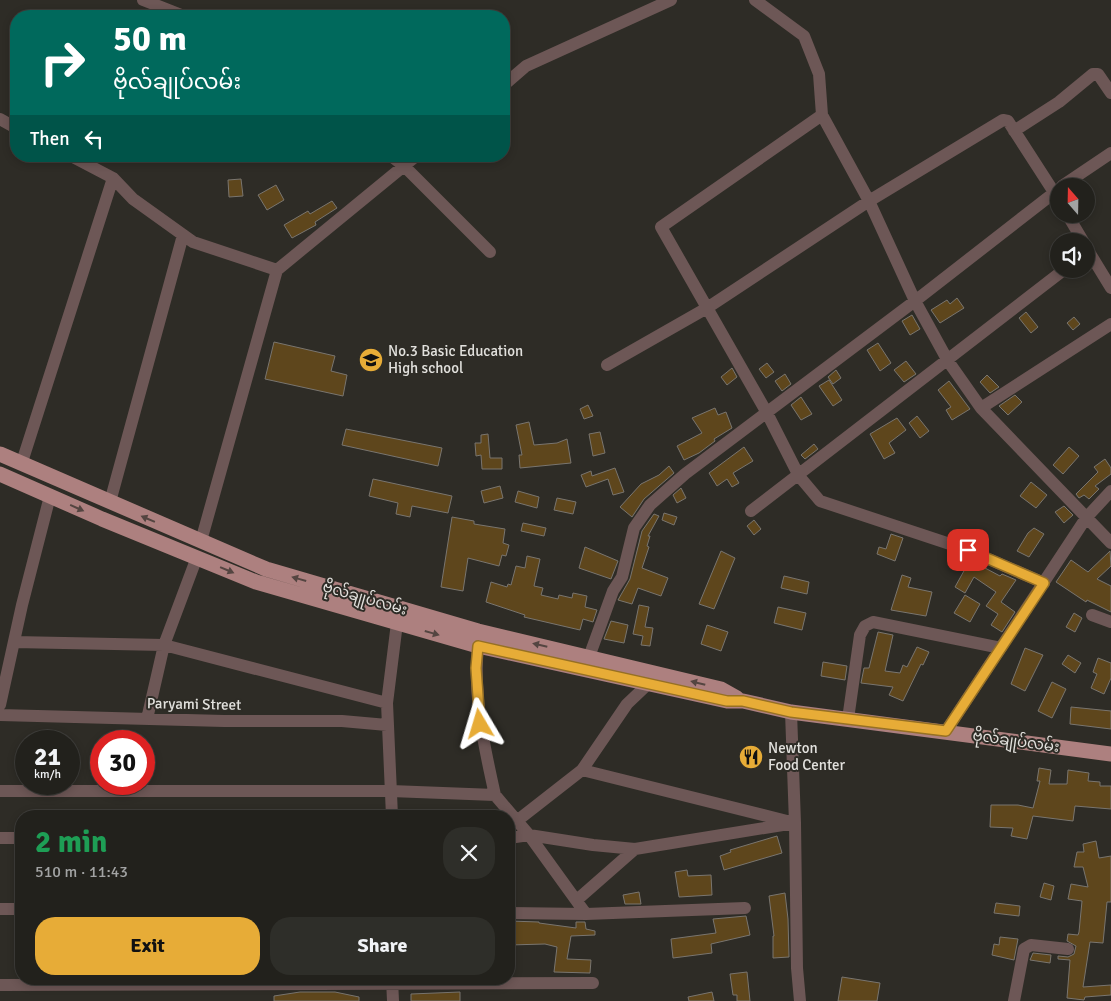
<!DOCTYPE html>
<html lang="en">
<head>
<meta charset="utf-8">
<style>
  body { margin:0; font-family:Signika,"Noto Sans Myanmar",sans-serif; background:#2e2e29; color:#f1f3f6; height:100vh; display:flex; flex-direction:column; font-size:19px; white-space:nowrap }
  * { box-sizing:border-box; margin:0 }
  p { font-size:16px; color:#a2a3a3 }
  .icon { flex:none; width:28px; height:28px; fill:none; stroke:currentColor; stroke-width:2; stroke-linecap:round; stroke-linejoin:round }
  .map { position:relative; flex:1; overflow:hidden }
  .sheet { position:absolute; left:15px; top:810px; width:500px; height:175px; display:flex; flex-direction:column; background:#22211c; border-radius:20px; box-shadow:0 2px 8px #0003,0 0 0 1px #3f3e3b }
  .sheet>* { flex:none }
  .guide { position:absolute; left:10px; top:10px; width:500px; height:152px; border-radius:20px; box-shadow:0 2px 8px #0003,0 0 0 1px #3f3e3b; background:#00695c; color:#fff; overflow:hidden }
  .needle { width:32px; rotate:340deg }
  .tools { position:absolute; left:1050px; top:178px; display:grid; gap:10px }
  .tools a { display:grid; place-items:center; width:45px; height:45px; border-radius:50%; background:#22211c; box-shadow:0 2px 8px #0003,0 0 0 1px #3f3e3b; font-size:25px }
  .speed { position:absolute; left:15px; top:730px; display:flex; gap:10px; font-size:25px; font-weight:700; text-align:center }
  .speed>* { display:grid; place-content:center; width:65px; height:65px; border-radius:50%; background:#22211c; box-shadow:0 2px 8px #0003,0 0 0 1px #3f3e3b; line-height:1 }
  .speed small { font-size:12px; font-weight:400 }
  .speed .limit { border:8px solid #d22; background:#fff; color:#111 }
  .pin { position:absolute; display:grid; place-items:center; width:42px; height:42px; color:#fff; margin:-21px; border-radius:10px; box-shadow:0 2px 8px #0006 }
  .me { position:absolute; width:55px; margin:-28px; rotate:353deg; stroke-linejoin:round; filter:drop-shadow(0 0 4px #0008) }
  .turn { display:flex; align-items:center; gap:18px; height:105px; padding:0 20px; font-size:22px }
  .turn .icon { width:65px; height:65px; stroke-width:2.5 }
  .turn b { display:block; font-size:35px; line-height:42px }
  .then { display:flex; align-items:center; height:48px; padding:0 20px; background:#0003; gap:10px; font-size:19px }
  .round { display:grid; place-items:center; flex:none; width:52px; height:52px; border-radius:20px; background:#2e2e29 }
  .head { display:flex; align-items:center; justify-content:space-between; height:85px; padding:0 20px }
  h1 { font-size:30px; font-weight:700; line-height:38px; color:#1e9e55 }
  .button { display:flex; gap:10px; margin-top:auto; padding:10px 20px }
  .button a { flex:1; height:58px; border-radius:20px; background:#e7ac37; color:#111; font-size:20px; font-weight:700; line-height:58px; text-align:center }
  .button a+a { background:#2e2e29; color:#f1f3f6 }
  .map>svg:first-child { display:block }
  .building { fill:#5e461c; stroke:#79756f }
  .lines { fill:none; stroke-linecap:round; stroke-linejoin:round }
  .minor { stroke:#6d5756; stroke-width:12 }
  .major { stroke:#ad807f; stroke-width:15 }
  .oneway { fill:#544541 }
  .route-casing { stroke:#967024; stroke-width:12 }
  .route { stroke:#e7ac37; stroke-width:9 }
  .labels { text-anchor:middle; stroke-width:4; stroke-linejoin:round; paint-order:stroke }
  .poi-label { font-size:15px; fill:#e2e1dd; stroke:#2e2c26; text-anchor:start }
  .street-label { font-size:15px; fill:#e2e1dd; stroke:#2e2c26 }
</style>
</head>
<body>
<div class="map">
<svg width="1111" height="1001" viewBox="0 0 1111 1001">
  <rect width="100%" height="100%" fill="#2e2c26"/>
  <path class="building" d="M241,179L243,196L229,197L228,180Z
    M276,185L284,200L267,210L258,195Z
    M332,201L337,208L315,222L316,225L292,238L284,225L308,211L310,214Z
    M957,298L964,308L940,323L931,310L947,300L950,304Z
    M1026,312L1038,327L1031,333L1019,318Z
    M912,315L920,329L910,335L902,321Z
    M1074,317L1080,324L1073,330L1067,323Z
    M274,342L335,356L331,371L347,375L343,396L265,379Z
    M878,343L891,363L880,371L867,350Z
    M906,361L916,374L904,382L894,370Z
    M767,363L774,372L766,378L759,369Z
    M732,368L737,377L727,385L721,377Z
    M836,370L841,378L833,384L828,377Z
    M785,374L791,384L782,391L775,381Z
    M987,375L999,387L990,393L980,382Z
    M829,380L842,400L833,406L819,386Z
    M949,381L970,409L952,420L946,410L951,407L938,390Z
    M1015,395L1022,402L1008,415L999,406Z
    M801,397L812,414L801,420L791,405Z
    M588,405L593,416L584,419L580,409Z
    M715,408L718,415L726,412L732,428L714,439L715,441L699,453L684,460L677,446L702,433L692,418Z
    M917,416L929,431L920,438L909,423Z
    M897,418L906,430L889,443L895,453L884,459L870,434Z
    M529,422L534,445L557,443L567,439L571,463L520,468L519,455H522L516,425Z
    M346,429L442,448L438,466L342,445Z
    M600,432L605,453L593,456L589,434Z
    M488,434L490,458H502V469H482L481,455L476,456L475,443H481V435Z
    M814,444L818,449L805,459L801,455Z
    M744,447L753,461L733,473L739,483L732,487L727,479L717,486L709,473Z
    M1069,447L1079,456L1063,474L1053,465Z
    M1105,459L1111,468V474L1095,486L1099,489L1089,499L1084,495L1079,498L1076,494L1098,472L1094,467Z
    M669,466L674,473L644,499L632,517L620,507L641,484L659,475Z
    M615,468L624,492L613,495L608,479L586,487L581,475L591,471L592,476Z
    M373,479L452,496L448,513L412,506L410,517L396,514L398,503L369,496Z
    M1031,482L1047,495L1036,508L1020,496Z
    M500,486L503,498L484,503L481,491Z
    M681,488L686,498L677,503L673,495Z
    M518,491L539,497L537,508L515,502Z
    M557,498L576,502L573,514L554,510Z
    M1064,506L1073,515L1064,523L1055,512Z
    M664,513L677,517L674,525L662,520Z
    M654,514L659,516L648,536H650L647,546L649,547L642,568L668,578L661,596L638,588L632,604L618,600L630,579L642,531Z
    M452,517L474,521V524L505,529L503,543L509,545L506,556L502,555L499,566L468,558L463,591L441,587Z
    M754,520L761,529L754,535L747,526Z
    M523,523L546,528L544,536L521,531Z
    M1034,528L1044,534L1029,557L1017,551L1028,533Z
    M891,534L903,538L895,561L877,554L879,547L886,549Z
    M585,547L618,561L611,579L579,568Z
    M721,551L735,558L714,609L699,604Z
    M1110,551L1111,566L1097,579L1111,586V612L1087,600L1086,602L1056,582L1071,560L1088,572Z
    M527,556L540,559L534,586L543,588L541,595L558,599L559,595L572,598L573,593L587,596L585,607L597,610L593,622L583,619L580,630L524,617L525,615L486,602L491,582L507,587L508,584L511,585L516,566L525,568Z
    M970,560L1000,576L1002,574L1016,580L1001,602L1015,612L1002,632L991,625L998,614L986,606L996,592L974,577L965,593L955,587Z
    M902,575L911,578L908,587L932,592L926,616L891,610Z
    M784,576L809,582L807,594L781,588Z
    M965,595L980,604L970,622L954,613Z
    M639,605L649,607L645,627L653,628L650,646L641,645L643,636L633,634Z
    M778,607L806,613L802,630L774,623Z
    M1074,613L1082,618L1075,632L1066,627Z
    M611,621L628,625L624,643L604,639Z
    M707,625L728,632L721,651L701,644Z
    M878,632L893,635L885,671L900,673L903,665L907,667L917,647L929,652L923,665L921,664L903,701L889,695L893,687L861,683L864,668H869Z
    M1025,648L1043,655L1025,691L1011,684Z
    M1068,655L1081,663L1075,673L1062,664Z
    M1098,658L1111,663V678L1104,694L1091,688L1097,674L1093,672Z
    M823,662L847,666L845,680L821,676Z
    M1052,682L1066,689L1052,718L1038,711Z
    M1071,707L1111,711V729L1070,724Z
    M1039,768L1051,770L1049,784H1067L1068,770L1089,773L1088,781L1100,782V786H1111V809L1075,806L1073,821L1033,816L1027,839L1011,836L1013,828L990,827L991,805H1018L1033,808L1040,781H1037Z
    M777,836L782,853L724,870L720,856L731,852L730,850Z
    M1096,841L1099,858L1111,856V902H1107L1103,943L1090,942L1083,987L1111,985V995L1085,997L1084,1000L1067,998L1070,960L1058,959V956L1068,957L1074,954L1076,946L1067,941L1068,934L1078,935L1079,932L1082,901L1068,899L1071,884L1088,887L1083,867H1074L1077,852H1084L1083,844Z
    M687,870L688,876L711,875L712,895L679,897L675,872Z
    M1044,883L1054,886L1051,900L1040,897Z
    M639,892L641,904H625L623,895Z
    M785,893L788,919L789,957L773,958V936H774L769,896Z
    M996,903L1020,906L1019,916L994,913Z
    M746,916L750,935L711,944L712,953L673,958L671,939L716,933L713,919Z
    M509,921L539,922V923L576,928V922H585L586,929L595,931V935L571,936L567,959L591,960L590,973L554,972L557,947L545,944L509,945Z
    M1000,937L1018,939L1014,960L992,955L994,944L999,945Z
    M1033,953L1051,955L1050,963L1030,960Z
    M747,972L750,1001H737V995H733L730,974Z
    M842,977L880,983L877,1001H838Z
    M300,992H335L359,997V1001H274V996Z
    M460,992V1001H411V994Z
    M712,992L714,1001H689L688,997Z"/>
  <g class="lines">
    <path class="minor" d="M143,0L184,16
      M755,0L804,36L819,74L822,115L869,201L915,301L948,361L981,408L1111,543
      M504,85L526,66L671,0
      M822,115L661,227L767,413L799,476L820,501L968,550L1044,583
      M0,119L16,128
      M1014,131L1059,102L1093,74H1098L1111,93
      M71,156L113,178L133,199L193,242L277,270
      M391,156L404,166L490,252
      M1062,186L1111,153
      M1067,214L1083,241
      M1086,247L1111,288
      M607,365L707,308L869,201L1003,120L1008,121L1059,200
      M981,408L1111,324
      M22,462L113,178
      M110,502L183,235
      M751,511L1065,269
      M201,541L277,270L416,156
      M1092,615L1111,622
      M14,642L164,645L387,703
      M478,646C473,697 484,746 495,795
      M589,657L613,591L622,577L634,528L650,505L685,474L915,301L1059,189
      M0,705L22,605L50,496
      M0,715L224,721H342L387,725
      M147,719L164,645L197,557
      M848,719L860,635L865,626L873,622L1001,648
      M946,731L1086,518L1111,491
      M582,770L795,823L797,968L800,1001
      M0,791H391L495,795L529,835L593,845L635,849L795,823L791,712
      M392,816L387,703L397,623
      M518,820L582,770L627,704L647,685
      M0,838H21
      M509,838L529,835L586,914
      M578,899L635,849
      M0,909H21
      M509,913L586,914L745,908
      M392,979L393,1001
      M0,985L593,983
      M1014,1001L1024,949L1031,945L1068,949"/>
    <path class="major" d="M0,454L266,569L478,631L721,689L737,698
      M0,474L102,519L256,582L478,646L727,701H743L791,712L1111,754"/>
  </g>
  <defs><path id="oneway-solid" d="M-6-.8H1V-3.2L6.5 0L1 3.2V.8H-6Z" transform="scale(1.25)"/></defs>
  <g class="oneway">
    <use href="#oneway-solid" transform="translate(77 508) rotate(24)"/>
    <use href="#oneway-solid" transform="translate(148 519) rotate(-157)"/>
    <use href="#oneway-solid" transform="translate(227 570) rotate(23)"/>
    <use href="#oneway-solid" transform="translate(299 579) rotate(-164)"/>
    <use href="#oneway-solid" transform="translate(432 633) rotate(16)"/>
    <use href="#oneway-solid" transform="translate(540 645) rotate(-167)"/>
    <use href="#oneway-solid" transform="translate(698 683) rotate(-166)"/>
  </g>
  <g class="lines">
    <g class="route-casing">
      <path id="route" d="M480,724L476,668L478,646L727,701H743L791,712L946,731L1044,583L968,550"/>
    </g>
    <use href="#route" class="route"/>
  </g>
  <defs>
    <g id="school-disc" transform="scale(1.25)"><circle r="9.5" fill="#e7ac37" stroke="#2e2c26"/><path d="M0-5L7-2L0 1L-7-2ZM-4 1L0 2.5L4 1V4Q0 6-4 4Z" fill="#111"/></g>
    <g id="restaurant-disc" transform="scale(1.25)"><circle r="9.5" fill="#e7ac37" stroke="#2e2c26"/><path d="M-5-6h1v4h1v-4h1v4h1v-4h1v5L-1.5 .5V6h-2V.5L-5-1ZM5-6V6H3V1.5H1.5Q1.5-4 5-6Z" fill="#111"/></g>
  </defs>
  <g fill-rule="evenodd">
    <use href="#school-disc" x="371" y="360"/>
    <use href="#restaurant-disc" x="751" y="757"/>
  </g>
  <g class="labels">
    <g class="poi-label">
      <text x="388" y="356">No.3 Basic Education<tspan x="388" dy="17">High school</tspan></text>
      <text x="768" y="753">Newton<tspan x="768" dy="17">Food Center</tspan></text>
    </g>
    <g class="street-label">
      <text transform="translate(365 598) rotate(16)" y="5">ဗိုလ်ချုပ်လမ်း</text>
      <text transform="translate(194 704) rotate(1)" y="5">Paryami Street</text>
      <text transform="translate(1016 741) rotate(8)" y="5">ဗိုလ်ချုပ်လမ်း</text>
    </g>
  </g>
</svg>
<div class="tools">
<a><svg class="needle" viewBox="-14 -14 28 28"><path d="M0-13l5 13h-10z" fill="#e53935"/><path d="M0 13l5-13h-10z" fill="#a2a3a3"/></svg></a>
<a><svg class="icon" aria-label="sound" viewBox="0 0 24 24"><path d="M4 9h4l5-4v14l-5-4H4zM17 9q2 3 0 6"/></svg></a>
</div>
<div class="speed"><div>21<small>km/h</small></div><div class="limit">30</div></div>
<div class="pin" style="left:968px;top:550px;background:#d93025"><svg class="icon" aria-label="arrive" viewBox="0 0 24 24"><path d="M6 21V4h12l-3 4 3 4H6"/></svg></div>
<svg class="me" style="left:480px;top:724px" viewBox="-20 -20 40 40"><path d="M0-17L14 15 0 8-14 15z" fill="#e7ac37" stroke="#fff" stroke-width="4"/></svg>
<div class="guide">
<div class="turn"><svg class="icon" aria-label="right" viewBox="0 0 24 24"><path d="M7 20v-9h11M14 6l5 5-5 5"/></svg><div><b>50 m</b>ဗိုလ်ချုပ်လမ်း</div></div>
<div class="then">Then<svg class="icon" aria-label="left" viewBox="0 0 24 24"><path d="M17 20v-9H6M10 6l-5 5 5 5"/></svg></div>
</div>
<section class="sheet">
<div class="head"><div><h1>2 min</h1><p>510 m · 11:43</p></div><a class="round"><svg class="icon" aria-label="close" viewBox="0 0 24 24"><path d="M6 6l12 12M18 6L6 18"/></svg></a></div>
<div class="button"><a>Exit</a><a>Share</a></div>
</section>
</div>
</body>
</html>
